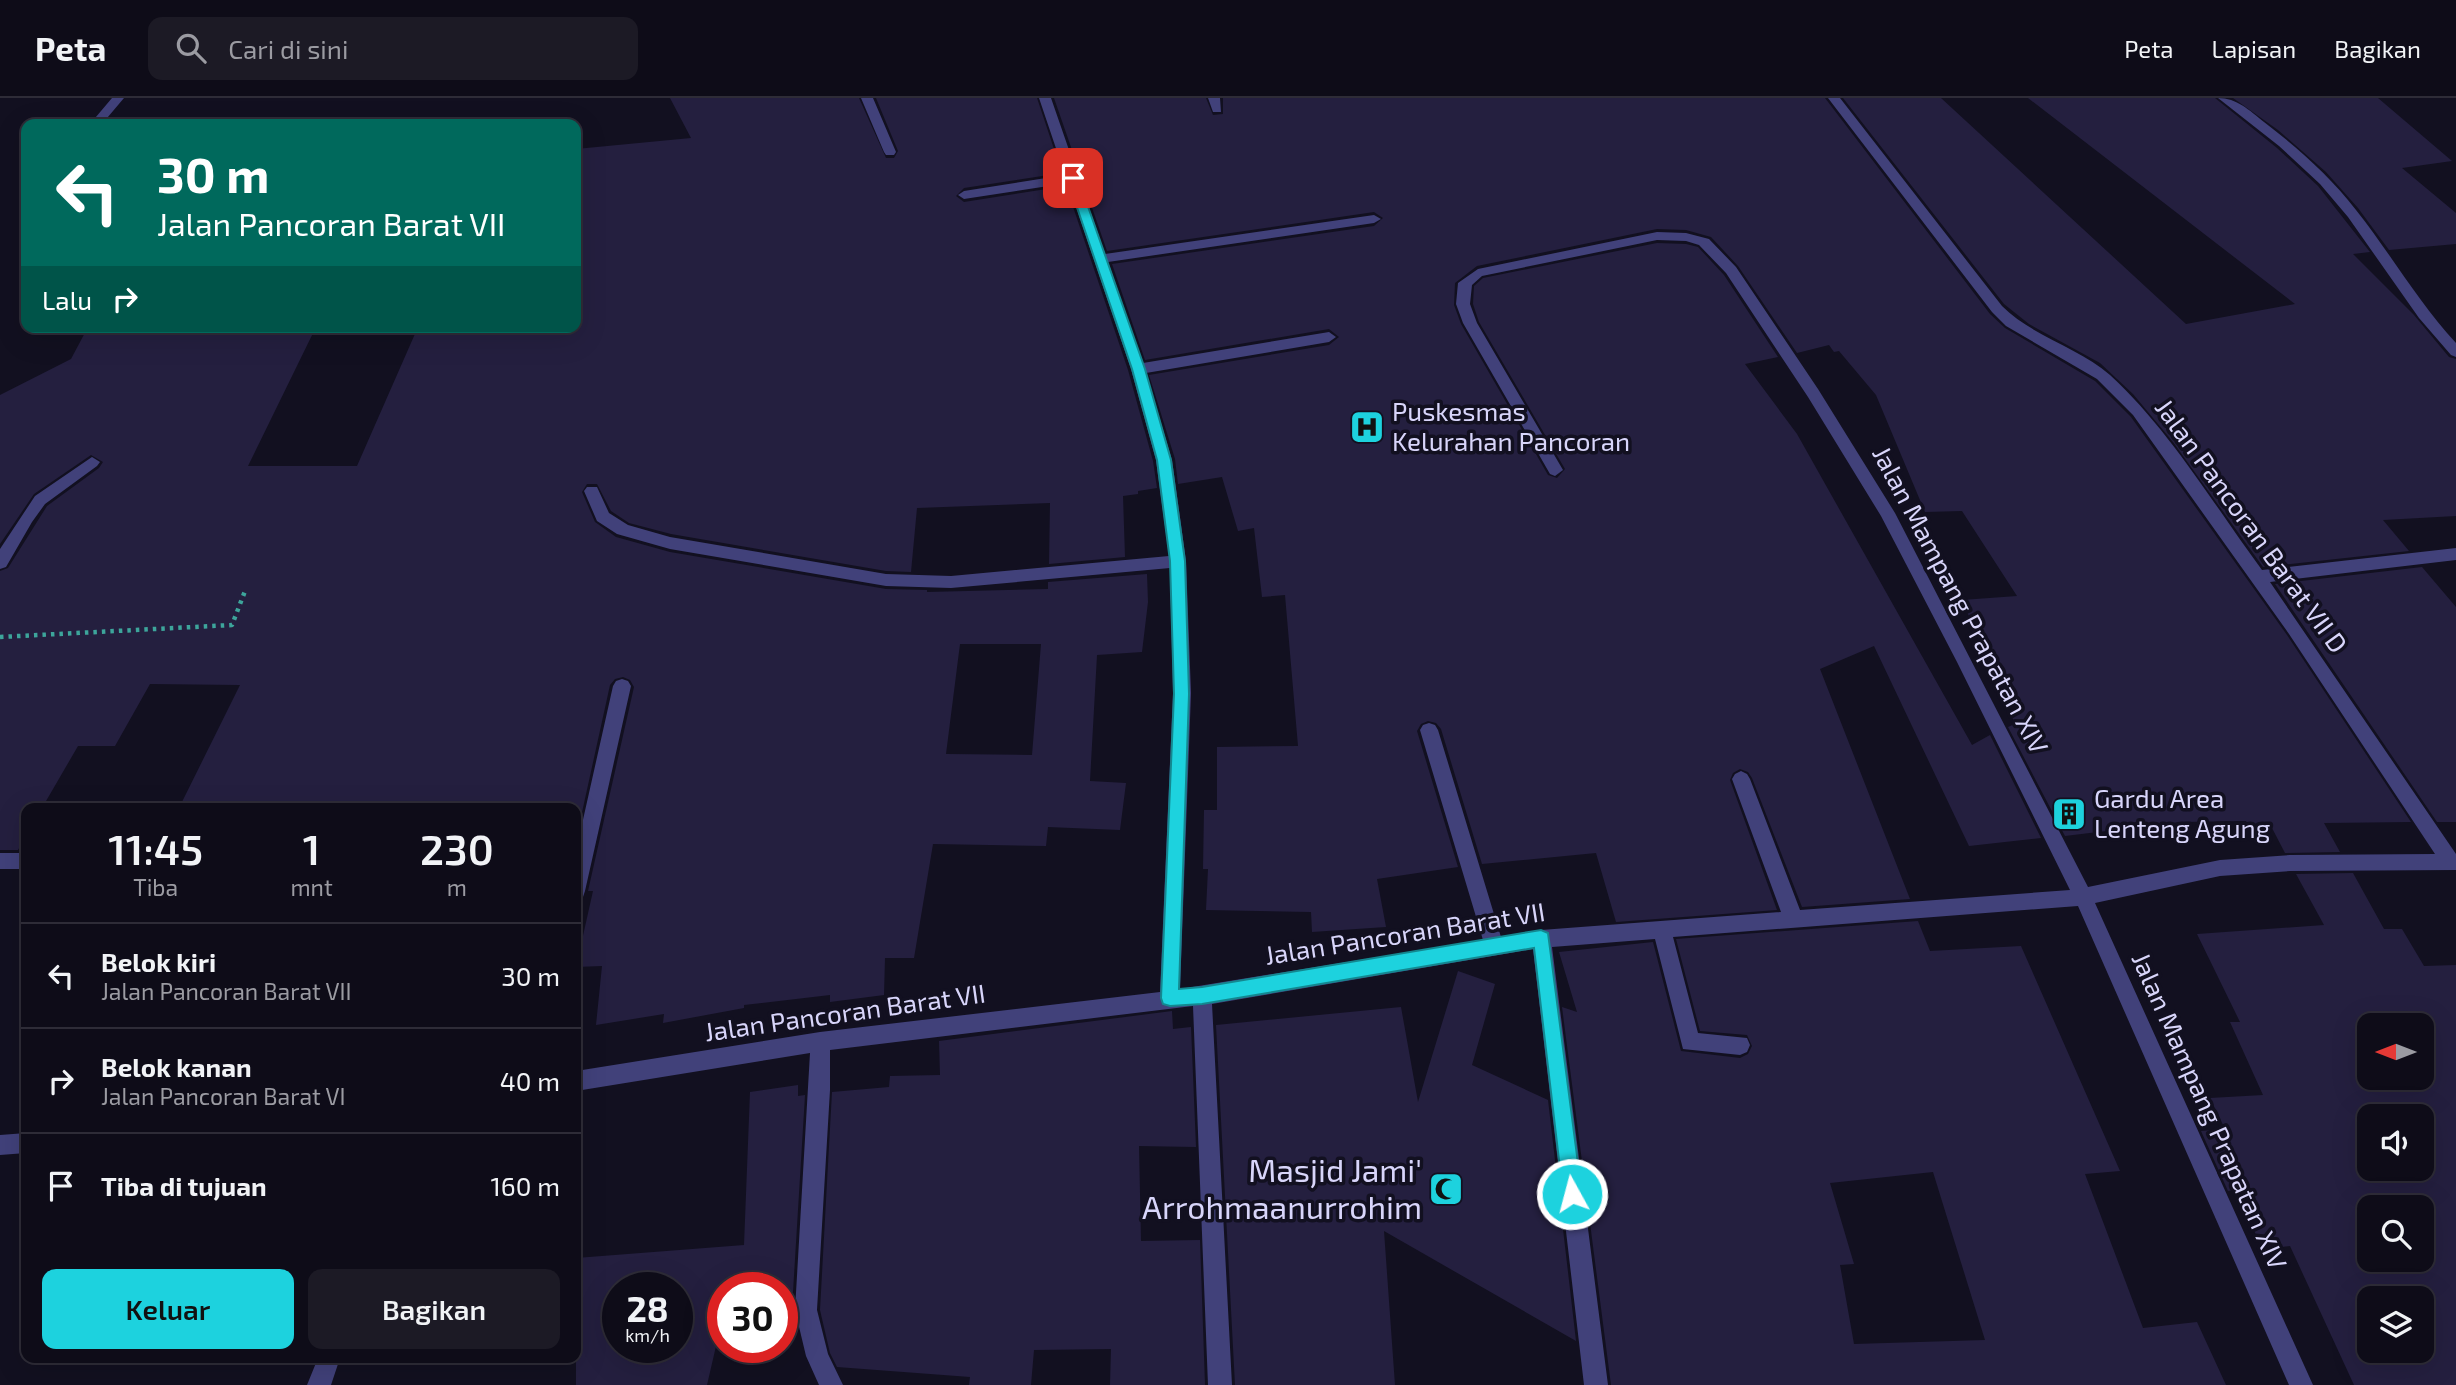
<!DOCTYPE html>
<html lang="id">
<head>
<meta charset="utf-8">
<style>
  body { margin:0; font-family:"Exo 2",sans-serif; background:#1c1a25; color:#f1f3f6; height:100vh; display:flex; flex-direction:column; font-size:26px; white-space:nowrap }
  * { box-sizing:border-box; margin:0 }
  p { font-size:23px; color:#9b9ba2 }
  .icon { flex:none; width:38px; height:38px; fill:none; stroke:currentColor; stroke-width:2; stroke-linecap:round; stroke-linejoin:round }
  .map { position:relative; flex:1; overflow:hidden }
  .drawer { position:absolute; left:21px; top:705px; width:560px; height:560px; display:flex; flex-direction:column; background:#0e0c18; border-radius:14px; box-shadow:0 7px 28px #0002,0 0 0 2px #2e2c37 }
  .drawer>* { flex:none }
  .guide { position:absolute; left:21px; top:21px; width:560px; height:214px; border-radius:14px; box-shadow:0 7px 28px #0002,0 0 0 2px #2e2c37; background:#00695c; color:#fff; overflow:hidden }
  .needle { width:46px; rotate:270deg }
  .fabs { position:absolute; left:2357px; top:915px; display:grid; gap:14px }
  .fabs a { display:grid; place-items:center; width:77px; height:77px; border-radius:14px; background:#0e0c18; box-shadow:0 7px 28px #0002,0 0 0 2px #2e2c37; font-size:35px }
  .speed { position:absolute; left:602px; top:1174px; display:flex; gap:14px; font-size:35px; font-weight:700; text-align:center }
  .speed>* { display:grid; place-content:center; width:91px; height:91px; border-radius:50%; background:#0e0c18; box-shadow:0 7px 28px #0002,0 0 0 2px #2e2c37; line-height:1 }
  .speed small { font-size:18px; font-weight:400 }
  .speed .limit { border:10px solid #d22; background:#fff; color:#111 }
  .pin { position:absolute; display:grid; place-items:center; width:60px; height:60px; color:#fff; margin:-30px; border-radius:14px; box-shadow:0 4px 10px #0006 }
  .me { position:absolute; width:77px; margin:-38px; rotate:353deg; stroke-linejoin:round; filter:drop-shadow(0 0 5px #0008) }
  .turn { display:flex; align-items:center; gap:24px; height:147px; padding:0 21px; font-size:32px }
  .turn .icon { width:91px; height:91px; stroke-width:2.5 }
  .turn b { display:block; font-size:49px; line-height:60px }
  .then { display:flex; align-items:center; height:66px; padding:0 21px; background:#0003; gap:14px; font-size:26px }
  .eta { display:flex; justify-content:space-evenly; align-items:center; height:119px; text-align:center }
  .eta b { font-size:42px; font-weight:600; line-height:49px }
  .cta { display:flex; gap:14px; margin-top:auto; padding:14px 21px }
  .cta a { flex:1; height:80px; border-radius:14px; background:#1dd2de; color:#111; font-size:28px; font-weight:600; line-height:80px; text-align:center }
  .cta a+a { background:#1c1a25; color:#f1f3f6 }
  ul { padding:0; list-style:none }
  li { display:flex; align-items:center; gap:21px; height:105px; padding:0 21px; border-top:2px solid #2e2c37 }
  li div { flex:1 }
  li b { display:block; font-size:26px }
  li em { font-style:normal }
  header { display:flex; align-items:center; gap:42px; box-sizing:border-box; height:98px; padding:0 35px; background:#0e0c18; border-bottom:2px solid #2e2c37 }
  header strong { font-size:33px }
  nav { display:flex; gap:38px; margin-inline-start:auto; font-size:24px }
  .search { width:490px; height:63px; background:#1c1a25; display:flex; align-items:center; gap:18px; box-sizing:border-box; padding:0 24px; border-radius:14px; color:#9b9ba2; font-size:26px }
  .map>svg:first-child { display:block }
  .building { fill:#241f3f; fill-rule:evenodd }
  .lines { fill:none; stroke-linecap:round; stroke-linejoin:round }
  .path { stroke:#3da59b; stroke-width:4.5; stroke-dasharray:3.5 5; stroke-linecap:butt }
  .minor { fill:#41417a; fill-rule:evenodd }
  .route { fill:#1dd2de; stroke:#138890; stroke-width:2 }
  .labels { text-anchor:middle; stroke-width:7; stroke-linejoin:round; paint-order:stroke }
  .poi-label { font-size:26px; fill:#d8d5fa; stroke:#121020; text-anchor:start }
  .street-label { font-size:26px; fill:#d8d5fa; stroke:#121020 }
  .near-poi-label { font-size:32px; fill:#d8d5fa; stroke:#121020; text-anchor:end }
</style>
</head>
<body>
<header>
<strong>Peta</strong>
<div class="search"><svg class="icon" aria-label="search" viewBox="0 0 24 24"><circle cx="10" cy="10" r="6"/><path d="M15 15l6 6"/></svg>Cari di sini</div>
<nav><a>Peta</a><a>Lapisan</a><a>Bagikan</a></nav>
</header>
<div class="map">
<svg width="2456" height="1287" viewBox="0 0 2456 1287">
  <rect width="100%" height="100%" fill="#121020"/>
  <path class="building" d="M670,0H859L886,60H894L898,53L876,0H1037L1062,75L964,90L956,98L964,104L1066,88L1128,272L1153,363L1157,390L1138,393V396L1123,398L1125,459L1049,466L1050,405L917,410L911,474L886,473L671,436L629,425L611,413L597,386H587L582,394L595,424L616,439L670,454L886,491L927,492V494L1048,491V484L1147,476L1148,504L1142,554L1097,557L1090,683L1126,685L1120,732L1048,729L1046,748L933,746L914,860H885L884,897L830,904V897L744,907V910L663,925L664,916L596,927L602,868L576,869L593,793H588L634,589L630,582L623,579L615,581L610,587L579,728H576V710H179L240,587L150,586L115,648H78L42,710H26V738L18,752H0V473L8,470L47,408L99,370L103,364L91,357L34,396L0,446V297L71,261L88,229H316L248,368H357L418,229H576V51L691,40ZM960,546H1041L1032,657L946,656Z
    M1054,0H1206L1213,17L1223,16V0H1825L1990,216L2005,230L2095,283L2131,319L2287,537L2411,724L2324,725L2340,754L2285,755L2272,730H2250L2246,723L2180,724L2065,738L2008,629L2015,626L1962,502L2017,498L1962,413L1925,414L1876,297L1839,253L1834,254L1829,247L1797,255L1738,168L1711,139L1686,132L1657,131L1477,168L1455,185L1454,207L1461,226L1548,377L1557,380L1565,371L1479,224L1473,206L1474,188L1483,180L1657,145L1686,146L1698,149L1724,177L1778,259L1745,266L1797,336L1972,647L1990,637L2041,740L1969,748L1874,548L1820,571L1910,801L1802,809L1752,680L1748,674L1740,671L1733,675L1730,682L1777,812L1616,824L1596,755L1482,766L1441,631L1436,625L1428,623L1421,626L1417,633L1458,769L1377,781L1386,829L1312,834L1311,814L1206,812L1208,771H1203L1204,712H1217V649L1298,648L1285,497L1262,499L1254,430L1238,433L1222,379L1178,386L1175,361L1149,277L1329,247L1339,239L1329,231L1145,262L1112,166L1374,128L1383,120L1374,114L1107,153Z
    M1843,0H1941L2186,226L2295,206L2028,0H2215L2277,50L2318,88L2370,154L2353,156L2414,217L2449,259L2456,261V418L2383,422L2409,453L2263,469L2173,344L2133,296L2100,265L2029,226L2004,206Z
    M2233,0H2378L2452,63L2402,70L2456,115V146L2389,152L2358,110L2326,74L2278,32Z
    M2422,469L2456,509V724H2437L2275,486Z
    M2353,775L2384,831H2402L2424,868L2456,867V1287H2354L2290,1148L2263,1151L2234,1092L2228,1093L2201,1033L2225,1031L2210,1000L2263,997L2230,924H2240L2197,836L2324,827L2296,776ZM2370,928H2422V980H2370ZM2370,1018H2422V1071H2370ZM2370,1110H2422V1162H2370ZM2370,1200H2422V1253H2370Z
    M1918,823L1930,853L2021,848L2120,1073L2085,1076L2143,1230L2197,1224L2226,1287H1611L1562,909L1577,914L1559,854L1653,844L1681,953L1740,960L1748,956L1752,948L1747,937L1700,933L1676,841ZM1933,1074L1985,1242L1854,1246L1840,1167L1854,1166L1830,1085Z
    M1458,873L1495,886L1472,967L1548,1002L1576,1243L1384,1133L1395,1287H1235L1216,927L1401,909L1418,1004Z
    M1172,913L1173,931L1191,929L1196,1049L1139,1048L1141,1143L1200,1142L1205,1287H1110L1111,1251L1034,1252L1031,1287H969L970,1279L837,1269L830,1255L820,1212L832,994L889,989L890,978L940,977L939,943Z
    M798,987V998L805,997L793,1194L782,1196V1190H723V1218L707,1287H576V1160L744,1147L750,994ZM618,1190H677V1250H618Z"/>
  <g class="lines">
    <path class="path" d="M0,539L232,527L245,493"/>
    <path class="minor" d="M112,0H124L102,26H90Z
      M861,0H873L896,54L894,57H886L884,54Z
      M1039,0H1051L1105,156L1374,117L1381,121L1374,125L1108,164L1143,265L1329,234L1336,239L1329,244L1146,275L1172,362L1186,463L1191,595L1180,891L1483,842L1420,632L1423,627L1429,625L1435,627L1438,632L1501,839L1541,832L1781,814L1732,681L1735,676L1741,673L1747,676L1750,681L1800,812L2070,792L1957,564L1881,418L1808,299L1726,175L1699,147L1686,143L1657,142L1482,178L1472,187L1470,206L1477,225L1563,372L1555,378L1550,376L1463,225L1456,206L1458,185L1478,171L1657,134L1686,135L1709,141L1736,169L1818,291L1895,415L2088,789L2220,762L2290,757L2435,756L2289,536L2133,317L2097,281L2006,228L1992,214L1828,0H1840L2002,208C2033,239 2080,250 2110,277C2169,331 2214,407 2262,472L2456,450V462L2270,484L2456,756V772L2290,773L2220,778L2095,805L2313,1287H2289L2078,808L1673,839L1698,935L1747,940L1750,947L1747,954L1740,957L1683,951L1655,841L1552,849L1608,1287H1584L1533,851L1212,906L1232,1287H1208L1193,908L830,952V992L817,1212L828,1256L843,1287H819L806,1258L795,1212L810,955L576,993V973L820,934L1160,894L1173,595L1170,470L951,490L886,488L670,451L617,436L597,423L584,393L587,389H597L609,415L628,427L670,439L886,476L951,478L1169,458L1156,362L1131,271L1068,85L964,101L958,97L964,93L1065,77Z
      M1208,0H1220L1221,14H1213Z
      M2218,0C2237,0 2249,12 2264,24C2298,50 2330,78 2356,112C2391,156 2418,204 2456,245V259L2451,257L2419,220L2348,119L2320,86L2279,48Z
      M92,359L100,364L97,368L45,406L32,424L6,469L0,471V451L35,398Z
      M622,581L628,583L631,588L585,793L583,799L576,801V753L613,588L616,583Z
      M0,755H26V771H0Z
      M26,1035V1055L0,1057V1037Z
      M318,1260H340L331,1287H307Z"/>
  </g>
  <path class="route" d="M1068,77L1078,80L1145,271L1171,362L1185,463L1189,596L1179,891L1202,889L1541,832L1548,835L1582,1096L1579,1103L1572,1106L1565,1103L1563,1096L1534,850L1202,906L1170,908L1163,906L1161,900L1174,596L1170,463L1157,362L1132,271L1067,80Z"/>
  <defs>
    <g id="hospital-square" transform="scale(1.75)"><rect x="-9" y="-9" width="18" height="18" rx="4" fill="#1dd2de" stroke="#121020"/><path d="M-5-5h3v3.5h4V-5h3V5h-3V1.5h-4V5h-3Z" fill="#111"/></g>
    <g id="building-square" transform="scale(1.75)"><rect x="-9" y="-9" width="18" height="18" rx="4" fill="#1dd2de" stroke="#121020"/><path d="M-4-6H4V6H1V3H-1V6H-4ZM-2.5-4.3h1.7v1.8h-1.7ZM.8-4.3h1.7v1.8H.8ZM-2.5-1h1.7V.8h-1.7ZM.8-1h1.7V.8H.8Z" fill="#111"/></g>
    <g id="mosque-square" transform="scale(1.75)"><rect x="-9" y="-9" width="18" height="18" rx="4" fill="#1dd2de" stroke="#121020"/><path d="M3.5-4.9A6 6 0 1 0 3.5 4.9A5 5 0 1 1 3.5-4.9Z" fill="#111"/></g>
  </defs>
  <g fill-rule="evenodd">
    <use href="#hospital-square" x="1367" y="329"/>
    <use href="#building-square" x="2069" y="716"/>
    <use href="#mosque-square" x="1446" y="1091"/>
  </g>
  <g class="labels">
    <g class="poi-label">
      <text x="1392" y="323">Puskesmas<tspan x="1392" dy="30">Kelurahan Pancoran</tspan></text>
      <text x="2094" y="710">Gardu Area<tspan x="2094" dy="30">Lenteng Agung</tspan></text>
    </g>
    <g class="street-label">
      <text transform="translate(2251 428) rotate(54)" y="9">Jalan Pancoran Barat VII D</text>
      <text transform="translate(1960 502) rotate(62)" y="9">Jalan Mampang Prapatan XIV</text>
      <text transform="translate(1405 836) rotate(-9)" y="9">Jalan Pancoran Barat VII</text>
      <text transform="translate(845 915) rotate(-8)" y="9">Jalan Pancoran Barat VII</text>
      <text transform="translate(2209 1013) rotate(66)" y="9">Jalan Mampang Prapatan XIV</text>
    </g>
    <g class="near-poi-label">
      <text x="1422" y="1084">Masjid Jami'<tspan x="1422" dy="37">Arrohmaanurrohim</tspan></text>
    </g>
  </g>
</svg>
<div class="fabs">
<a><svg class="needle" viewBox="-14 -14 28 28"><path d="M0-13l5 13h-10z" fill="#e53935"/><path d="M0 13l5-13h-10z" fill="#9b9ba2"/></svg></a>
<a><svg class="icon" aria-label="sound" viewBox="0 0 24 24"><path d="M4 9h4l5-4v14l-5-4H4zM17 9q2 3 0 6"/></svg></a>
<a><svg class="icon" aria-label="search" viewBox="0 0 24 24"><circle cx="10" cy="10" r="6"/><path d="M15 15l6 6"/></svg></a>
<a><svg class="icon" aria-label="layers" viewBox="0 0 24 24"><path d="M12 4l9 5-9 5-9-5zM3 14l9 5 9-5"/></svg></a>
</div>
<div class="speed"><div>28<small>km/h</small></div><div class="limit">30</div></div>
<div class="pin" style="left:1073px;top:80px;background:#d93025"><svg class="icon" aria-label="arrive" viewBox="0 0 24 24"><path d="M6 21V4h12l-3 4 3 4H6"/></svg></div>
<svg class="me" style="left:1572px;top:1096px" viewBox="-20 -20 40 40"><circle r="17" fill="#1dd2de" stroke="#fff" stroke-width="3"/><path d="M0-11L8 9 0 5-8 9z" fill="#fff"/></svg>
<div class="guide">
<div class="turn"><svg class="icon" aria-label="left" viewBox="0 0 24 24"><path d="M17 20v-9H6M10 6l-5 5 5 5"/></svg><div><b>30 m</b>Jalan Pancoran Barat VII</div></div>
<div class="then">Lalu<svg class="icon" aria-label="right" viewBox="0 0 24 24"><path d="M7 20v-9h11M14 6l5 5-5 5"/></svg></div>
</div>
<section class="drawer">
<div class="eta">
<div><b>11:45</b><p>Tiba</p></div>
<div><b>1</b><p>mnt</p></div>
<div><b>230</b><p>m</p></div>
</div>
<ul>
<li><svg class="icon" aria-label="left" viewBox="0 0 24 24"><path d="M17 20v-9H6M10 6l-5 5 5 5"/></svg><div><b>Belok kiri</b><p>Jalan Pancoran Barat VII</p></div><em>30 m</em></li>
<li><svg class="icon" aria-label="right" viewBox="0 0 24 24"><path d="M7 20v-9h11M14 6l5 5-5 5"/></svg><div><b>Belok kanan</b><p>Jalan Pancoran Barat VI</p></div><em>40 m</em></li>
<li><svg class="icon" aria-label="arrive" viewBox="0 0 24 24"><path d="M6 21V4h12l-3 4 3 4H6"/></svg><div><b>Tiba di tujuan</b></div><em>160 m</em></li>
</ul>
<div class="cta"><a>Keluar</a><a>Bagikan</a></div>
</section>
</div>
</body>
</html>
